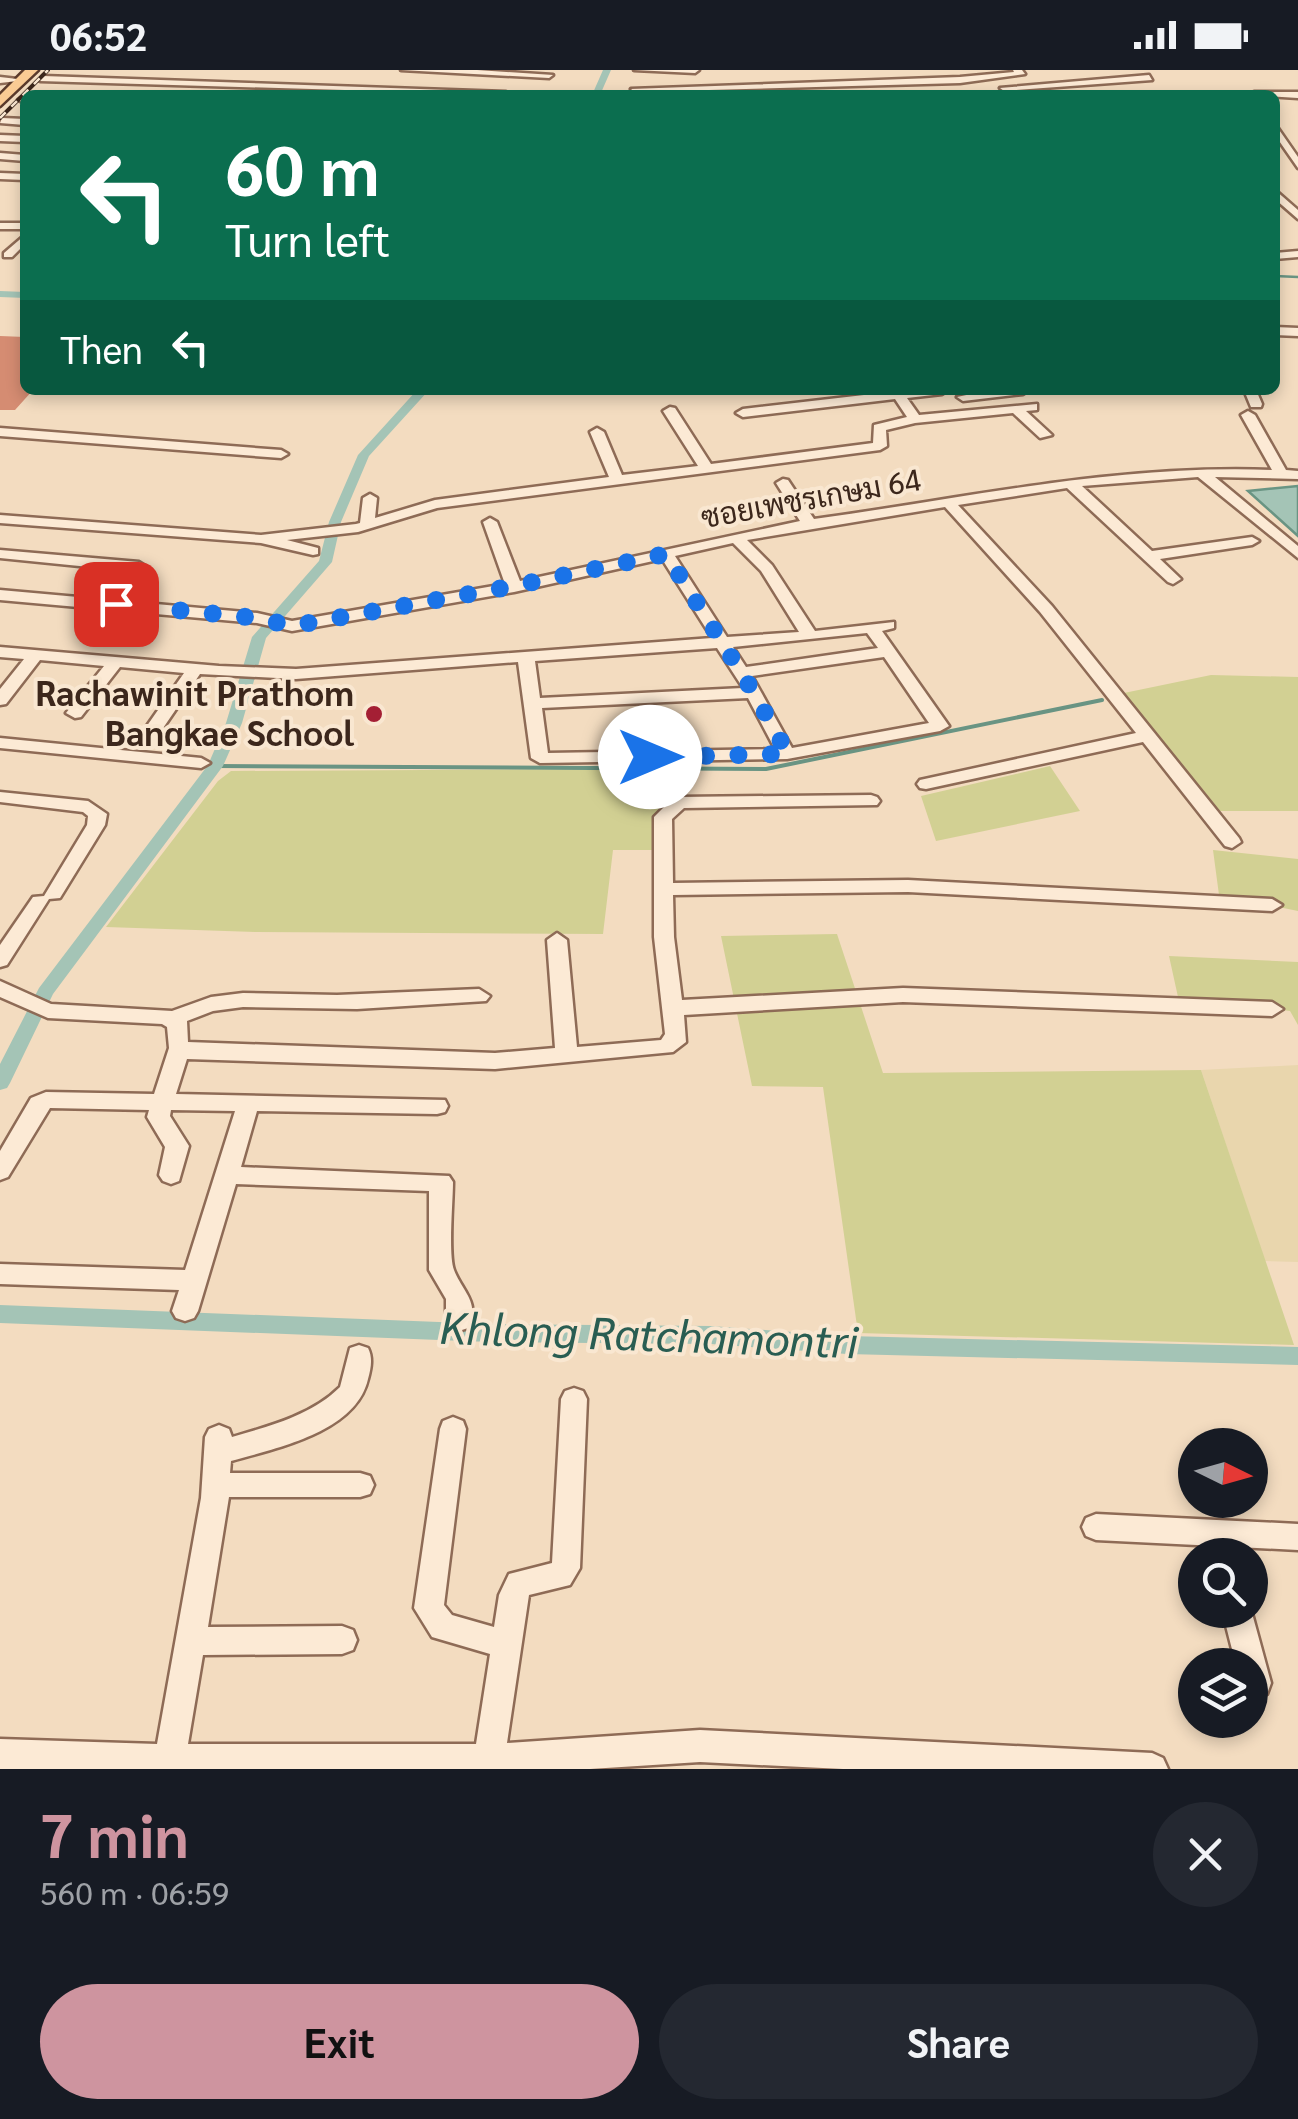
<!DOCTYPE html>
<html lang="en">
<head>
<meta charset="utf-8">
<style>
  body { margin:0; font-family:Georgia,Sarabun,serif; background:#242831; color:#f1f3f6; height:100vh; display:flex; flex-direction:column; font-size:38px; white-space:nowrap }
  * { box-sizing:border-box; margin:0 }
  p { font-size:32px; color:#9ea1a6 }
  .icon { flex:none; width:55px; height:55px; fill:none; stroke:currentColor; stroke-width:2; stroke-linecap:round; stroke-linejoin:round }
  .map { position:relative; height:1699px; overflow:hidden }
  .drawer { display:flex; flex-direction:column; background:#171b24; flex:1 }
  .drawer>* { flex:none }
  .banner { position:absolute; left:20px; top:20px; width:1260px; height:305px; border-radius:15px; box-shadow:0 5px 15px #0003; background:#0b6e4f; color:#fff; overflow:hidden }
  .needle { width:65px; rotate:95deg }
  .tools { position:absolute; left:1178px; top:1358px; display:grid; gap:20px }
  .tools a { display:grid; place-items:center; width:90px; height:90px; border-radius:50%; background:#171b24; box-shadow:0 5px 15px #0003; font-size:50px }
  .pin { position:absolute; display:grid; place-items:center; width:85px; height:85px; color:#fff; margin:-42px; border-radius:20px; box-shadow:0 5px 15px #0006 }
  .me { position:absolute; width:110px; margin:-55px; rotate:90deg; stroke-linejoin:round; filter:drop-shadow(0 0 8px #0008) }
  .turn { display:flex; align-items:center; gap:35px; height:210px; padding:0 40px; font-size:45px }
  .turn .icon { width:130px; height:130px; stroke-width:2.5 }
  .turn b { display:block; font-size:70px; line-height:85px }
  .then { display:flex; align-items:center; height:95px; padding:0 40px; background:#0003; gap:20px; font-size:38px }
  .round { display:grid; place-items:center; flex:none; width:105px; height:105px; border-radius:52px; background:#242831 }
  .headline { display:flex; align-items:center; justify-content:space-between; height:170px; padding:0 40px }
  h1 { font-size:60px; font-weight:700; line-height:75px; color:#ce949f }
  .button { display:flex; gap:20px; margin-top:auto; padding:20px 40px }
  .button a { flex:1; height:115px; border-radius:60px; background:#ce949f; color:#111; font-size:40px; font-weight:700; line-height:115px; text-align:center }
  .button a+a { background:#242831; color:#f1f3f6 }
  .status { display:flex; justify-content:space-between; align-items:center; height:70px; padding:0 50px; background:#171b24; direction:ltr }
  .status svg { height:28px; fill:currentColor }
  .map>svg:first-child { display:block }
  .farmland { fill:#e9d6ad }
  .green { fill:#d2d093 }
  .water { fill:#a4c4b6; stroke:#699483; stroke-width:2.5 }
  .lines { fill:none; stroke-linecap:round; stroke-linejoin:round }
  .stream-far1 { stroke:#699483; stroke-width:2.5 }
  .stream { stroke:#699483; stroke-width:4 }
  .canal { fill:#a4c4b6; fill-rule:evenodd }
  .building { fill:#d58c72 }
  .minor-casing { stroke:#8e6b56; stroke-width:5 }
  .primary-casing { stroke:#5b3a2b; stroke-width:5 }
  .minor { fill:#fcead5; fill-rule:evenodd }
  .primary { fill:#facb94; fill-rule:evenodd }
  .rail-casing { stroke:#3c271c; stroke-width:4 }
  .rail { stroke:#f9e7d1; stroke-width:2.5; stroke-dasharray:8; stroke-linecap:butt }
  .route { stroke:#1a73e8; stroke-width:18; stroke-dasharray:0 32.4 }
  .poi-dot { fill:#a41f34; stroke:#f9e7d1; stroke-width:4 }
  .labels { text-anchor:middle; stroke-width:8; stroke-linejoin:round; paint-order:stroke }
  .far-street-label { font-size:30px; fill:#3c271c; stroke:#f9e7d1 }
  .poi-label { font-size:35px; font-weight:bold; fill:#3c271c; stroke:#f9e7d1; text-anchor:end }
  .near-water-label { font-size:45px; font-style:italic; fill:#295d52; stroke:#f9e7d1 }
</style>
</head>
<body>
<div class="status"><b>06:52</b><svg viewBox="0 0 49 12"><path d="M0 12V9h3v3zM5 12V6h3v6zM10 12V3h3v9zM15 12V0h3v12zM26 1h20v11H26zM47 4h2v5h-2z"/></svg></div>
<div class="map">
<svg width="1298" height="1699" viewBox="0 0 1298 1699">
  <rect width="100%" height="100%" fill="#f3dcc0"/>
  <path class="farmland" d="M1298,995V1192L1265,1191L1201,1000Z"/>
  <path class="green" d="M1211,605L1298,607V741H1220L1124,623Z
    M1050,696L1080,741L936,771L921,726Z
    M630,699L629,728H666L654,780H613L603,864L255,862L106,857L218,711L231,701Z
    M1213,780L1298,789V841L1219,825Z
    M837,864L883,1003L1201,1000L1294,1275L858,1263L823,1017L752,1016L721,866Z
    M1169,886L1298,892V955L1290,941L1178,927Z"/>
  <path class="water" d="M1298,416V466L1248,421Z"/>
  <g class="lines">
    <path class="stream-far1" d="M1275,206L1298,207"/>
    <path class="stream" d="M215,696L766,699L1102,630"/>
    <path class="canal" d="M603,0H611L600,25H592Z
      M0,221L25,222V228L0,227Z
      M417,320H429L369,386L341,452L332,492L266,568L242,653L223,696L53,924L10,1013L7,1018L0,1020V994L39,918L208,695L226,653L252,567L319,491L329,452L358,385Z
      M0,1235L490,1254L711,1256L847,1266L1298,1277V1295L847,1284L711,1274L490,1272L0,1253Z"/>
  </g>
  <path class="building" d="M0,266L25,267V320H33L15,340H0Z"/>
  <g class="lines">
    <g class="minor-casing">
      <path id="minor" d="M401,0H477L553,5L549,8Z
        M634,0H699L695,3Z
        M1013,0H1022L1025,4L960,13L635,22L631,19L960,7L1014,2Z
        M1149,5L1152,10L1004,21L1000,18Z
        M43,6L506,22L510,25L40,11Z
        M0,7L26,10L0,13Z
        M1254,22H1298V28L1250,25Z
        M22,27H25V33L18,30Z
        M2,48L25,49V55L0,53Z
        M1275,54L1298,87V98L1275,65Z
        M0,65L25,66V72L0,71Z
        M0,83L25,85V91L0,89Z
        M0,103L25,104V110L0,109Z
        M1275,120L1298,140V149L1275,129Z
        M0,153H25V159H0Z
        M25,165V174L12,187H4V183Z
        M1298,181V187L1275,189V183Z
        M1275,257L1298,258V266L1275,265Z
        M889,320H948L942,324L907,328L919,345L1037,334V340L1026,341L1052,365L1040,368L1013,343L915,353L886,360L887,376L880,380L437,438L358,462L287,470L318,478V484L313,485L261,473L0,453V445L261,465L356,454L360,453L363,428L370,424L377,428L375,448L435,430L609,407L590,362L597,358L604,362L622,405L698,396L663,341L670,337L675,338L711,394L873,373L874,355L907,347L895,329L743,347L736,343L743,339L890,322Z
        M990,320H1029L1023,324L963,331L957,327Z
        M1244,320H1256L1262,334L1261,337H1251Z
        M1248,341L1255,345L1286,400L1298,401V409L1215,407L1298,476V488L1198,407L1082,416L1152,481L1252,467L1259,471L1252,475L1160,489L1181,509L1173,514L1168,512L1067,418L958,435L1052,536L1239,768L1241,772L1232,778L1225,776L1143,672L926,719L920,718L917,714L920,710L1136,663L1040,542L945,437L747,470L772,495L815,561L894,552V558L882,561L949,656L940,661L787,689L540,693L531,688L518,592L296,609L200,604L159,664L153,665L144,660L184,603L120,597L81,647L75,648L66,643L104,596L40,590L6,634L0,635V619L24,589L0,587V577L219,596L296,599L712,568L662,489L514,522L292,561L257,553L0,530V520L257,543L292,551L505,514L483,452L490,448L497,452L520,511L800,451L776,413L783,409L788,410L814,449C967,428 1116,394 1272,400L1241,345ZM733,473L761,501L799,562L727,567L675,486ZM867,563L878,578L746,597L733,577ZM717,578L743,618L540,628L535,591ZM884,587L929,653L792,678L752,606ZM748,628L775,679L548,683L542,638Z
        M0,358L281,380L288,384L281,388L0,366Z
        M0,480L139,492L147,497L139,502L0,488Z
        M0,668L201,688L210,693L201,698L0,678Z
        M0,722L88,731L107,744L105,755L60,828L49,829L7,895L0,897V875L33,827L44,826L87,755L88,746L83,742L0,732Z
        M871,725L877,727L880,731L877,735L684,738L672,749L673,813L908,810L1272,829L1282,835L1272,841L908,822L673,825L674,867L682,930L903,918L1272,932L1283,939L1272,946L903,932L684,945L686,972L673,982L495,999L187,989L176,1024L445,1030L448,1036L445,1042L437,1044L257,1041L241,1097L449,1106L453,1112C453,1132 448,1184 454,1200C462,1221 481,1233 468,1258L459,1261L450,1258L446,1251V1229L429,1200V1121L236,1114L198,1241L194,1248L185,1251L176,1248L172,1241L179,1220L0,1214V1194L185,1200L235,1041L171,1040L170,1046L189,1076L179,1111L171,1114L163,1111L159,1105L165,1077L147,1047L149,1040L50,1038L8,1107L0,1110V1081L31,1028L46,1022L154,1024L169,978L167,957L162,954L48,948L0,927V911L51,934L172,941L211,927L243,923L337,925L479,919L490,926L486,931L357,939L243,937L213,941L187,951L188,972L495,983L555,978L547,870L557,863L567,870L577,977L661,970L665,964L654,867V747L672,729L679,727Z
        M359,1275L368,1278C373,1288 371,1298 368,1309C356,1362 277,1378 231,1391L230,1403H360L370,1406L374,1415L370,1424L360,1427H229L208,1557L342,1556L353,1560L357,1570L353,1580L342,1584L203,1585L188,1674H476L490,1584L432,1567L414,1538L440,1359L443,1351L453,1347L463,1351L466,1359L444,1535L452,1545L494,1557L499,1525L509,1504L552,1493L561,1329L565,1321L574,1318L583,1321L587,1329L580,1498L570,1515L529,1525L507,1673L700,1660L1152,1683L1163,1688L1168,1699H843L700,1692L590,1699H0V1669L157,1674L201,1428L205,1367L209,1359L219,1355L229,1359L232,1367C270,1356 312,1345 340,1317L350,1278Z
        M1096,1444L1298,1454V1480L1096,1470L1086,1466L1082,1457L1086,1448Z
        M1250,1536L1271,1613L1267,1624L1256,1628L1250,1625V1595H1236L1222,1540H1250Z"/>
    </g>
    <g class="primary-casing">
      <path id="primary" d="M25,0H38L0,36V25Z"/>
    </g>
    <use href="#minor" class="minor"/>
    <use href="#primary" class="primary"/>
    <g class="rail-casing">
      <path id="rail" d="M0,48L48,0"/>
    </g>
    <use href="#rail" class="rail"/>
  </g>
  <g class="lines">
    <path class="route" d="M116,534L257,548L292,556L514,516L666,484L754,623L788,684L650,687"/>
  </g>
  <circle class="poi-dot" cx="374" cy="644" r="10"/>
  <g class="labels">
    <g class="far-street-label">
      <text transform="translate(811 429) rotate(-10)" y="10">ซอยเพชรเกษม 64</text>
    </g>
    <g class="poi-label">
      <text x="354" y="636">Rachawinit Prathom<tspan x="354" dy="40">Bangkae School</tspan></text>
    </g>
    <g class="near-water-label">
      <text transform="translate(649 1265) rotate(2)" y="16">Khlong Ratchamontri</text>
    </g>
  </g>
</svg>
<div class="tools">
<a><svg class="needle" viewBox="-14 -14 28 28"><path d="M0-13l5 13h-10z" fill="#e53935"/><path d="M0 13l5-13h-10z" fill="#9ea1a6"/></svg></a>
<a><svg class="icon" aria-label="search" viewBox="0 0 24 24"><circle cx="10" cy="10" r="6"/><path d="M15 15l6 6"/></svg></a>
<a><svg class="icon" aria-label="layers" viewBox="0 0 24 24"><path d="M12 4l9 5-9 5-9-5zM3 14l9 5 9-5"/></svg></a>
</div>
<div class="pin" style="left:116px;top:534px;background:#d93025"><svg class="icon" aria-label="arrive" viewBox="0 0 24 24"><path d="M6 21V4h12l-3 4 3 4H6"/></svg></div>
<svg class="me" style="left:650px;top:687px" viewBox="-20 -20 40 40"><circle r="19" fill="#fff"/><path d="M0-13L10 11 0 6-10 11z" fill="#1a73e8"/></svg>
<div class="banner">
<div class="turn"><svg class="icon" aria-label="left" viewBox="0 0 24 24"><path d="M17 20v-9H6M10 6l-5 5 5 5"/></svg><div><b>60 m</b>Turn left</div></div>
<div class="then">Then<svg class="icon" aria-label="left" viewBox="0 0 24 24"><path d="M17 20v-9H6M10 6l-5 5 5 5"/></svg></div>
</div>
</div>
<section class="drawer">
<div class="headline"><div><h1>7 min</h1><p>560 m · 06:59</p></div><a class="round"><svg class="icon" aria-label="close" viewBox="0 0 24 24"><path d="M6 6l12 12M18 6L6 18"/></svg></a></div>
<div class="button"><a>Exit</a><a>Share</a></div>
</section>
</body>
</html>
